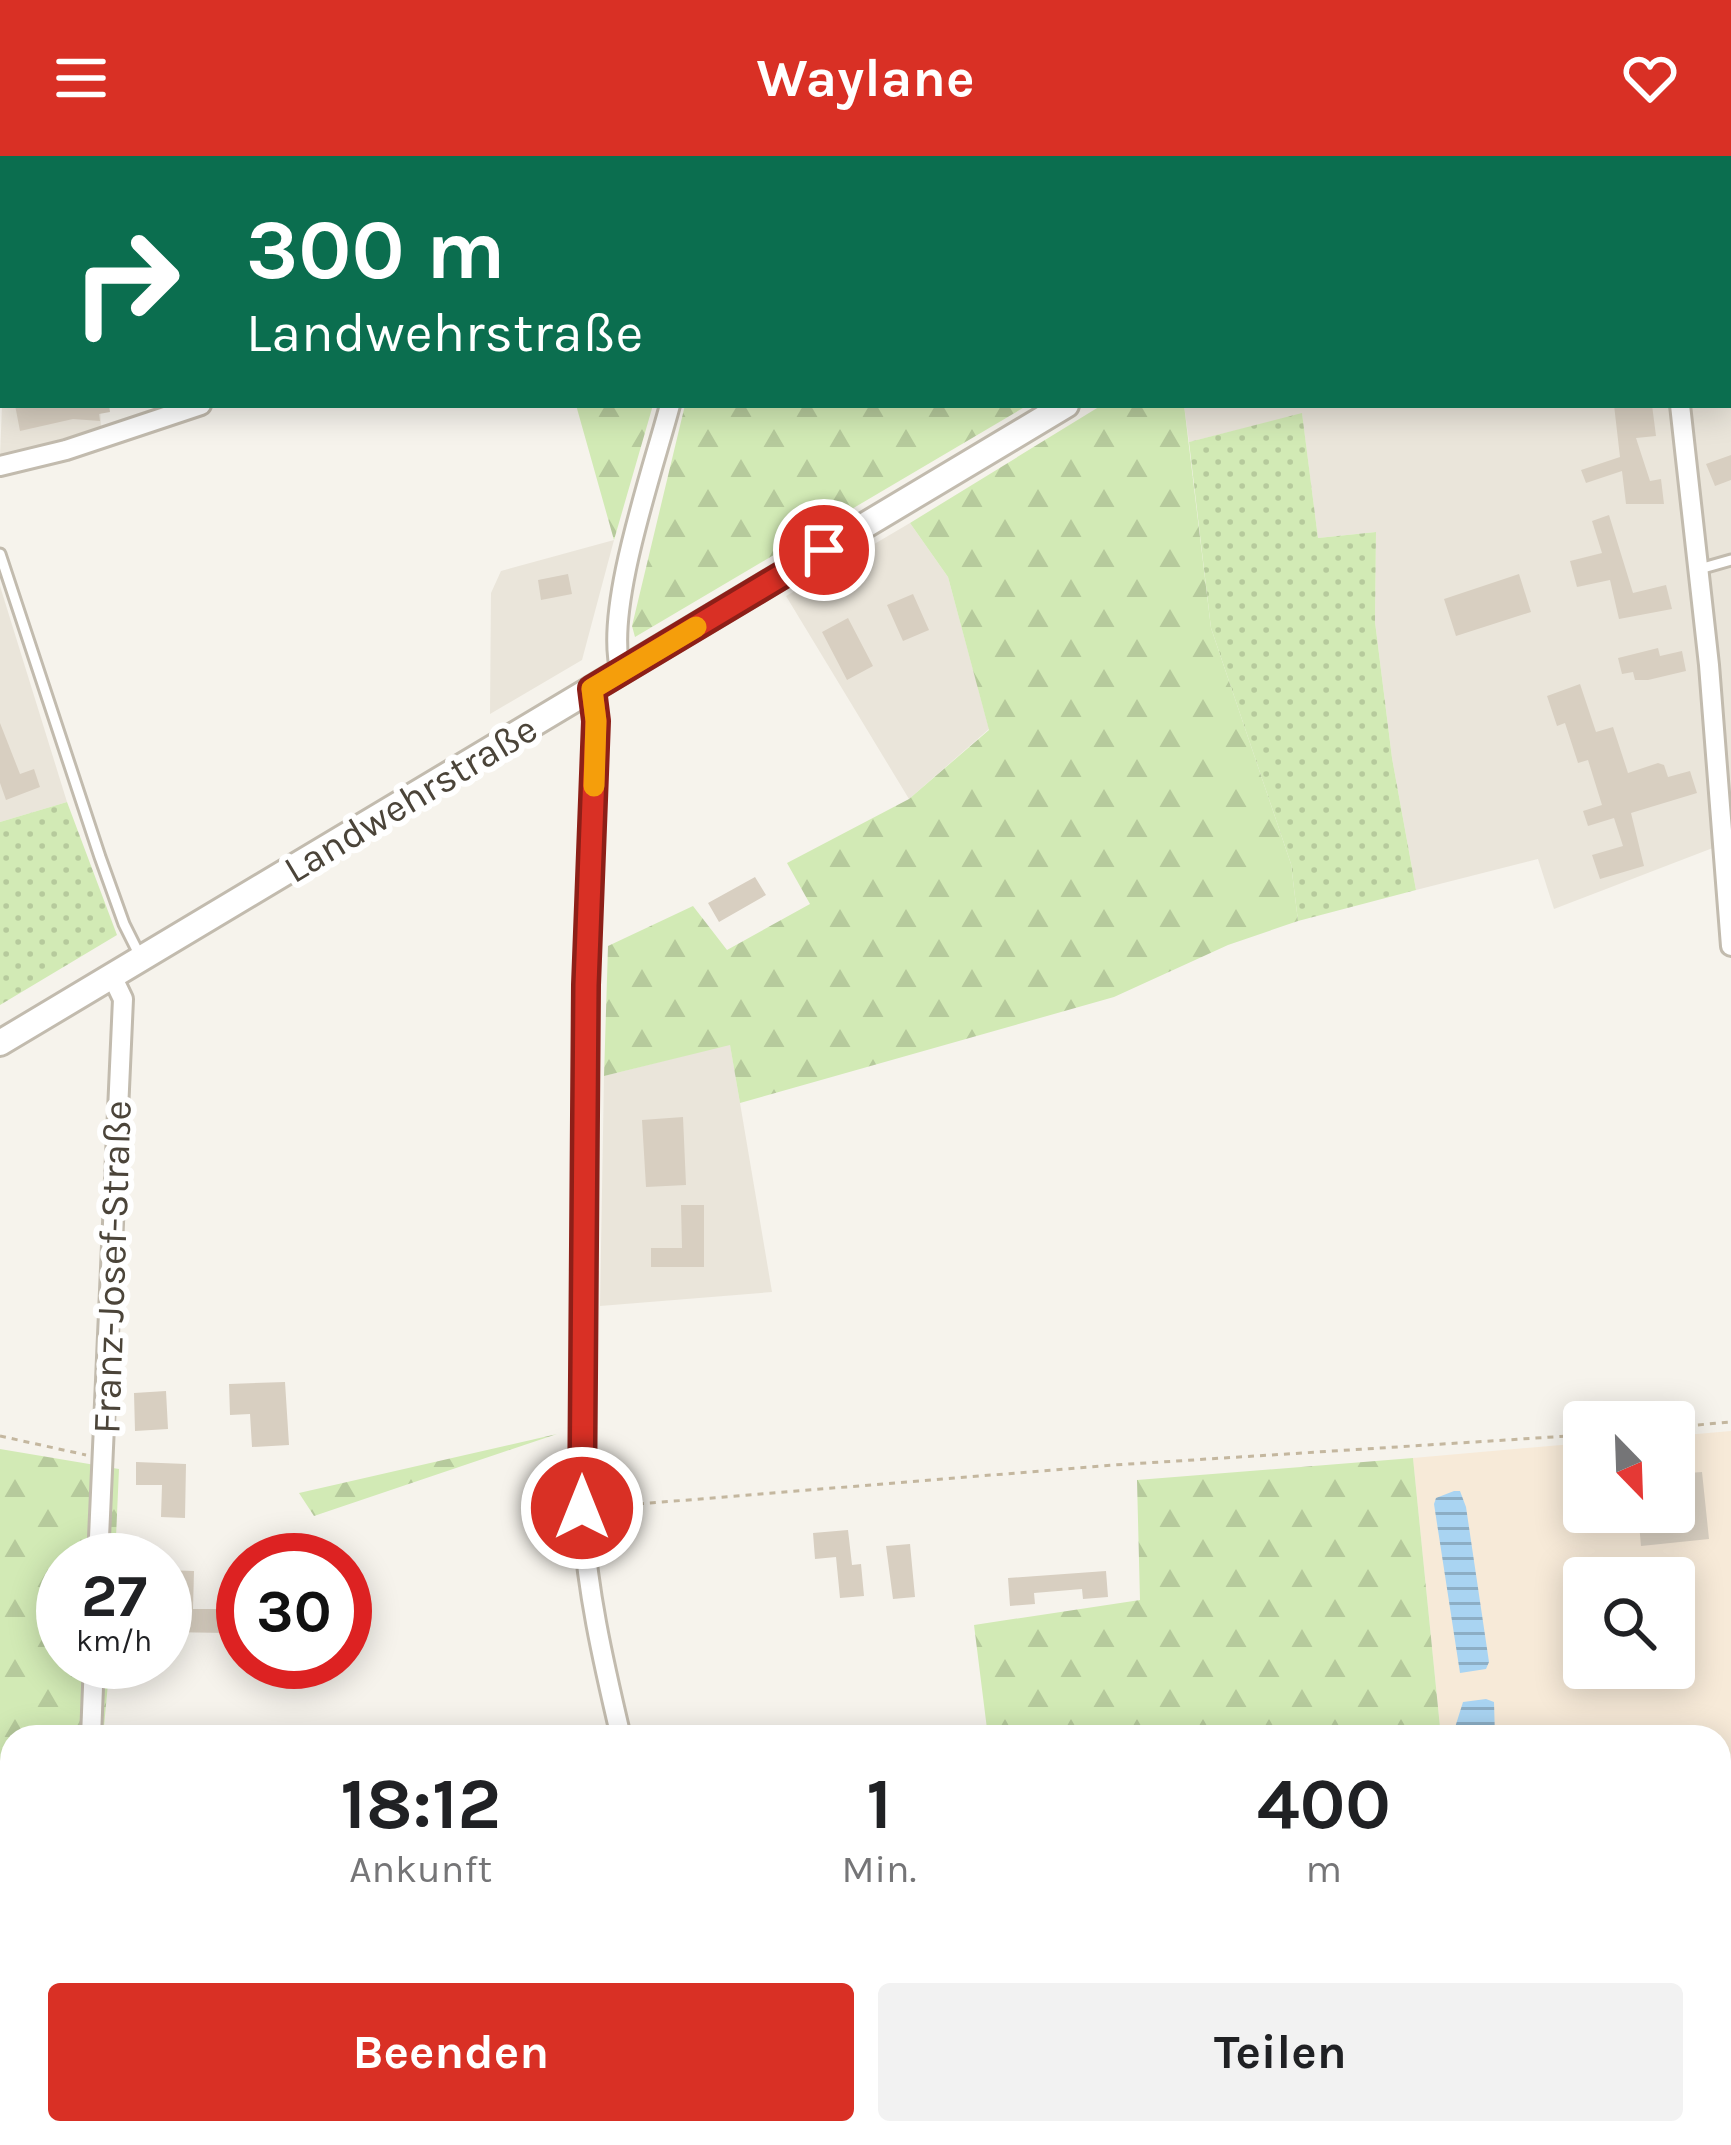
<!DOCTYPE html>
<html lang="de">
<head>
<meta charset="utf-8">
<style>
  body { margin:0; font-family:Karla,sans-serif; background:#f2f2f2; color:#202124; height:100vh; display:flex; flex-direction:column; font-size:45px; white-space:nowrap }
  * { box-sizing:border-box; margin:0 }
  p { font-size:39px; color:#757577 }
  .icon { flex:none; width:66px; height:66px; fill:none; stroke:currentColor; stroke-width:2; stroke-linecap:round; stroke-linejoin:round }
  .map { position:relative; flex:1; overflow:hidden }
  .panel { position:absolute; left:0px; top:1569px; width:1731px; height:420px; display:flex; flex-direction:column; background:#fff; border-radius:36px 36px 0 0; box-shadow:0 6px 30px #0003 }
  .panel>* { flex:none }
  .top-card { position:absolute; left:0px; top:0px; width:1731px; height:252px; box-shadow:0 6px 30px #0003; background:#0b6e4f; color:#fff; overflow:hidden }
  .needle { width:78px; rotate:157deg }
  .buttons { position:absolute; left:1563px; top:1245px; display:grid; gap:24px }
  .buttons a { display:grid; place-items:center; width:132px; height:132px; border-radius:12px; background:#fff; box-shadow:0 6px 30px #0003; font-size:60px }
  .speed { position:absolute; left:36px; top:1377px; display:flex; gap:24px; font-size:60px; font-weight:700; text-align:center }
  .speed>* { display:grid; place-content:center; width:156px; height:156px; border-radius:50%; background:#fff; box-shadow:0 6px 30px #0003; line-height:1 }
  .speed small { font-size:30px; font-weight:400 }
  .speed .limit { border:18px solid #d22; background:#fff; color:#111 }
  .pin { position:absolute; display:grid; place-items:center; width:102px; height:102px; color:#fff; margin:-51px; border:6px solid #fff; border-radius:50%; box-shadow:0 3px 12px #0007 }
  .me { position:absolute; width:132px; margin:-66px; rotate:0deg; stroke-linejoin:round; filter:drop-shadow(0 0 9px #0008) }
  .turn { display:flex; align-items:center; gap:42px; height:252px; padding:0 48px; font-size:54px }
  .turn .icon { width:156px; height:156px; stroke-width:2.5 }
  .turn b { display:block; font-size:84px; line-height:102px }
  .eta { display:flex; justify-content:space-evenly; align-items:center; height:204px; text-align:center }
  .eta b { font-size:72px; font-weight:700; line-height:84px }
  .primary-button { display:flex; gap:24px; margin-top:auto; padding:24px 48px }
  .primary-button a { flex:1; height:138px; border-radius:12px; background:#d93025; color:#fff; font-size:48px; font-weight:700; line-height:138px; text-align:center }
  .primary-button a+a { background:#f2f2f2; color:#202124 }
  header { display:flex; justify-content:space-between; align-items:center; height:156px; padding:0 48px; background:#d93025; color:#fff; font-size:54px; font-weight:700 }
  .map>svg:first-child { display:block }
  .residential { fill:#eae5da }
  .commercial { fill:#f7ead8; fill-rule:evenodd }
  .grass { fill:url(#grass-dots) }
  .forest { fill:url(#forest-firs) }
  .water { fill:url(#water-rules) }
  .building { fill:#d8cfc1 }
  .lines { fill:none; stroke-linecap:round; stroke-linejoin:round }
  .service-casing { stroke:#c2bbae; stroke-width:15 }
  .minor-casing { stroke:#c2bbae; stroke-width:24 }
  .tertiary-casing { stroke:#c2bbae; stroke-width:30 }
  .path { stroke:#c4b79f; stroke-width:3; stroke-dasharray:6 6; stroke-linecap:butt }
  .service { stroke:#fff; stroke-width:9 }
  .minor { stroke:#fff; stroke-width:18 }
  .tertiary { stroke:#fff; stroke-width:24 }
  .route-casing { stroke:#8d1f18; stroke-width:30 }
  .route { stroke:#d93025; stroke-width:21 }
  .slow { stroke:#f59e0b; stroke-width:21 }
  .labels { text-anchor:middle; stroke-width:12; stroke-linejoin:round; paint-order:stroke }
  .street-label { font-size:39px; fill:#4b4439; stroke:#fff }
</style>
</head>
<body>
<header><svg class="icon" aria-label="menu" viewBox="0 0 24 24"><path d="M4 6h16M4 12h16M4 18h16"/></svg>Waylane<svg class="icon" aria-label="heart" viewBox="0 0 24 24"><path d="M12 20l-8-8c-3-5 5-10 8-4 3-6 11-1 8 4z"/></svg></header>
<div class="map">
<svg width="1731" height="1989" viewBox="0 0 1731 1989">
  <defs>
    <pattern id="grass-dots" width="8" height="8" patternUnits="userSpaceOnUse" patternTransform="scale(3)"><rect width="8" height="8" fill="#d2eab5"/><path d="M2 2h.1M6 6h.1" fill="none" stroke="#b6ca9c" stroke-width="1.8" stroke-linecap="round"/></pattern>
    <pattern id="forest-firs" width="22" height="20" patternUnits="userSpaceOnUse" patternTransform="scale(3)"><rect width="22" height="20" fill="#d2eab5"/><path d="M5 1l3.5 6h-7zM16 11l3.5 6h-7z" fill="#b6ca9c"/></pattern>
    <pattern id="water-rules" width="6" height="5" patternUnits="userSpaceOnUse" patternTransform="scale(3)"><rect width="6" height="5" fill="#a9d4f2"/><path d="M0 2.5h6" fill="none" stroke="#8caec5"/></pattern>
  </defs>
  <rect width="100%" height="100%" fill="#f6f3ec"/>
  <path class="residential" d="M1731,1V685L1554,753L1538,703L1416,734L1392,602L1375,466L1376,376L1318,382L1302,258L1189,286L1184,249H1728L1726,3Z
    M3,225V249H100L101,272L0,300Z
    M910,367L948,421L989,573L909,643L786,440Z
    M614,384L582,504L490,558L491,437L501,415Z
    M0,430L67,646L0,666Z
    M730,888L772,1136L600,1150L604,920Z"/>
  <path class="commercial" d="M1731,1275V1989H1544L1543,1977H1719V1581H1441L1413,1302L1584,1287V1356H1674V1280ZM1584,1422H1674V1512H1584Z"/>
  <path class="grass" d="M1302,257L1318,382L1376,376L1375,466L1392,602L1416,734L1298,765L1291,708L1211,472L1189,286Z
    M67,646L117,779L0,849V666Z"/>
  <path class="forest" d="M576,249H653L614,384Z
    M685,249H1028L635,481L632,470Z
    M1102,249H1184L1211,472L1291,708L1298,765L1228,789L1114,841L740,947L730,889L604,920L608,790L693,750L727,794L810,748L787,707L909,643L989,574L948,421L910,367Z
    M557,1278L314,1360L299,1337Z
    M0,1293L119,1313L115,1404H63V1506H110L103,1581H12V1747L0,1748Z
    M1413,1302L1441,1581H988L974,1469L1140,1444L1137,1324Z
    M12,1918V1977H65L64,1989H0V1919Z"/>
  <path class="water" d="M1454,1335H1460L1466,1351L1489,1506L1486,1513L1460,1517L1434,1348L1436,1342Z
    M1486,1543L1494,1546L1495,1581H1452L1463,1546Z"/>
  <path class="building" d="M15,249H109L110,256L99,258L100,265L73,263L20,275Z
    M1614,249H1652L1656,280L1636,282L1650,325L1661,323L1664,348H1626L1622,315L1586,327L1581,314L1620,301Z
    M1731,299V324L1715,330L1706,308Z
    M1609,359L1633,437L1666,429L1672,453L1619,463L1610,424L1577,431L1570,405L1602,397L1592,365Z
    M568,418L572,438L541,444L538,424Z
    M1519,418L1531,456L1456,480L1444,443Z
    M913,438L929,474L903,485L887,449Z
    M848,462L873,510L847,524L822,476Z
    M1658,492L1660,500L1682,495L1686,515L1648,524H1635L1633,516L1622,518L1618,502Z
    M1580,528L1596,576L1613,571L1628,617L1658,607L1664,609L1668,621L1690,615L1697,637L1631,657L1644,710L1600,723L1592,699L1623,690L1614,662L1588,670L1583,655L1602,649L1588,604L1578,607L1565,567L1557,570L1547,540Z
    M0,567L20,618L34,613L40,631L6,644L0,627Z
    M755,721L766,739L719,766L708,747Z
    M683,961L686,1029L646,1031L642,964Z
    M681,1049H704V1111H651V1092H682Z
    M285,1226L289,1289L252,1291L250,1258L230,1259L229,1228Z
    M166,1235L168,1273L135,1275L134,1237Z
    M136,1306L186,1308L185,1362L161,1361L162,1329H136Z
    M1702,1316L1709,1383L1641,1390L1638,1356H1674V1318Z
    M848,1374L852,1409L861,1408L864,1440L840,1442L836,1401L815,1403L813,1377Z
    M910,1388L915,1441L893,1443L886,1390Z
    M165,1414L194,1415L193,1453H229L228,1477L165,1476Z
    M1106,1415L1108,1441L1083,1443L1082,1433L1034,1437L1035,1448L1010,1450L1008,1422Z"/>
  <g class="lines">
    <g class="service-casing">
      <path id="service" d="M0,398L100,701L124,768L141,802
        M1696,414L1731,404"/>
    </g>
    <g class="minor-casing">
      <path id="minor" d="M1657,0V3
        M729,3V0
        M1284,3L1300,0
        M1680,249L1709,509L1731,790
        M0,310L66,294L201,249
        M621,516C603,456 653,314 670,249
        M592,533L596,565L586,829L582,1352C586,1431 603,1505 621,1581
        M98,1404L123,843L112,820
        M91,1581L94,1506
        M722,1977L725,1989
        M72,1989L73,1977"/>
    </g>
    <g class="tertiary-casing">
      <path id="tertiary" d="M1475,3L1481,0
        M0,887L1066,249"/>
    </g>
    <path class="path" d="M104,0L105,3
      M1445,3L1450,0
      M1674,1271L1731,1266
      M0,1280L86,1299
      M602,1351L1114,1309L1584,1279"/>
    <use href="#service" class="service"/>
    <use href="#minor" class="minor"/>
    <use href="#tertiary" class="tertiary"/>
  </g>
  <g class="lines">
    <g class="route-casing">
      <path id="route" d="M582,1352L586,829L596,565L592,533L824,394"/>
    </g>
    <use href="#route" class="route"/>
    <path class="slow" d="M594,630L596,565L592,533L696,471"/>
  </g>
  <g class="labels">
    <g class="street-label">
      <text transform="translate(410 642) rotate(-31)" y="14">Landwehrstraße</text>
      <text transform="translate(111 1111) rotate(-88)" y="14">Franz-Josef-Straße</text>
    </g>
  </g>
</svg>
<div class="buttons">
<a><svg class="needle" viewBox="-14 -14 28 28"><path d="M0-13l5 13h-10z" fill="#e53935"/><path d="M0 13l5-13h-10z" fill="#757577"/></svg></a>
<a><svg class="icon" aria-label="search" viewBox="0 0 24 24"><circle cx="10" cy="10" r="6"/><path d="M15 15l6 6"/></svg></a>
</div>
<div class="speed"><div>27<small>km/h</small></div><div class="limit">30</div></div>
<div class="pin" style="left:824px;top:394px;background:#d93025"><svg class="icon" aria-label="arrive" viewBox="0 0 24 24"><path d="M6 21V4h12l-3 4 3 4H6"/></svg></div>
<svg class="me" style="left:582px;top:1352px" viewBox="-20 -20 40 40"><circle r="17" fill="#d93025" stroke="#fff" stroke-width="3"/><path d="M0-11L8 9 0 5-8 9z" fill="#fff"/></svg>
<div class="top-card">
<div class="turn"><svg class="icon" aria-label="right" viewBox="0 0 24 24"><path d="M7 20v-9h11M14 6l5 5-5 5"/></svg><div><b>300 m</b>Landwehrstraße</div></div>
</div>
<section class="panel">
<div class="eta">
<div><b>18:12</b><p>Ankunft</p></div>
<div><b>1</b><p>Min.</p></div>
<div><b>400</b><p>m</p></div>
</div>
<div class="primary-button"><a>Beenden</a><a>Teilen</a></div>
</section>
</div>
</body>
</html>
